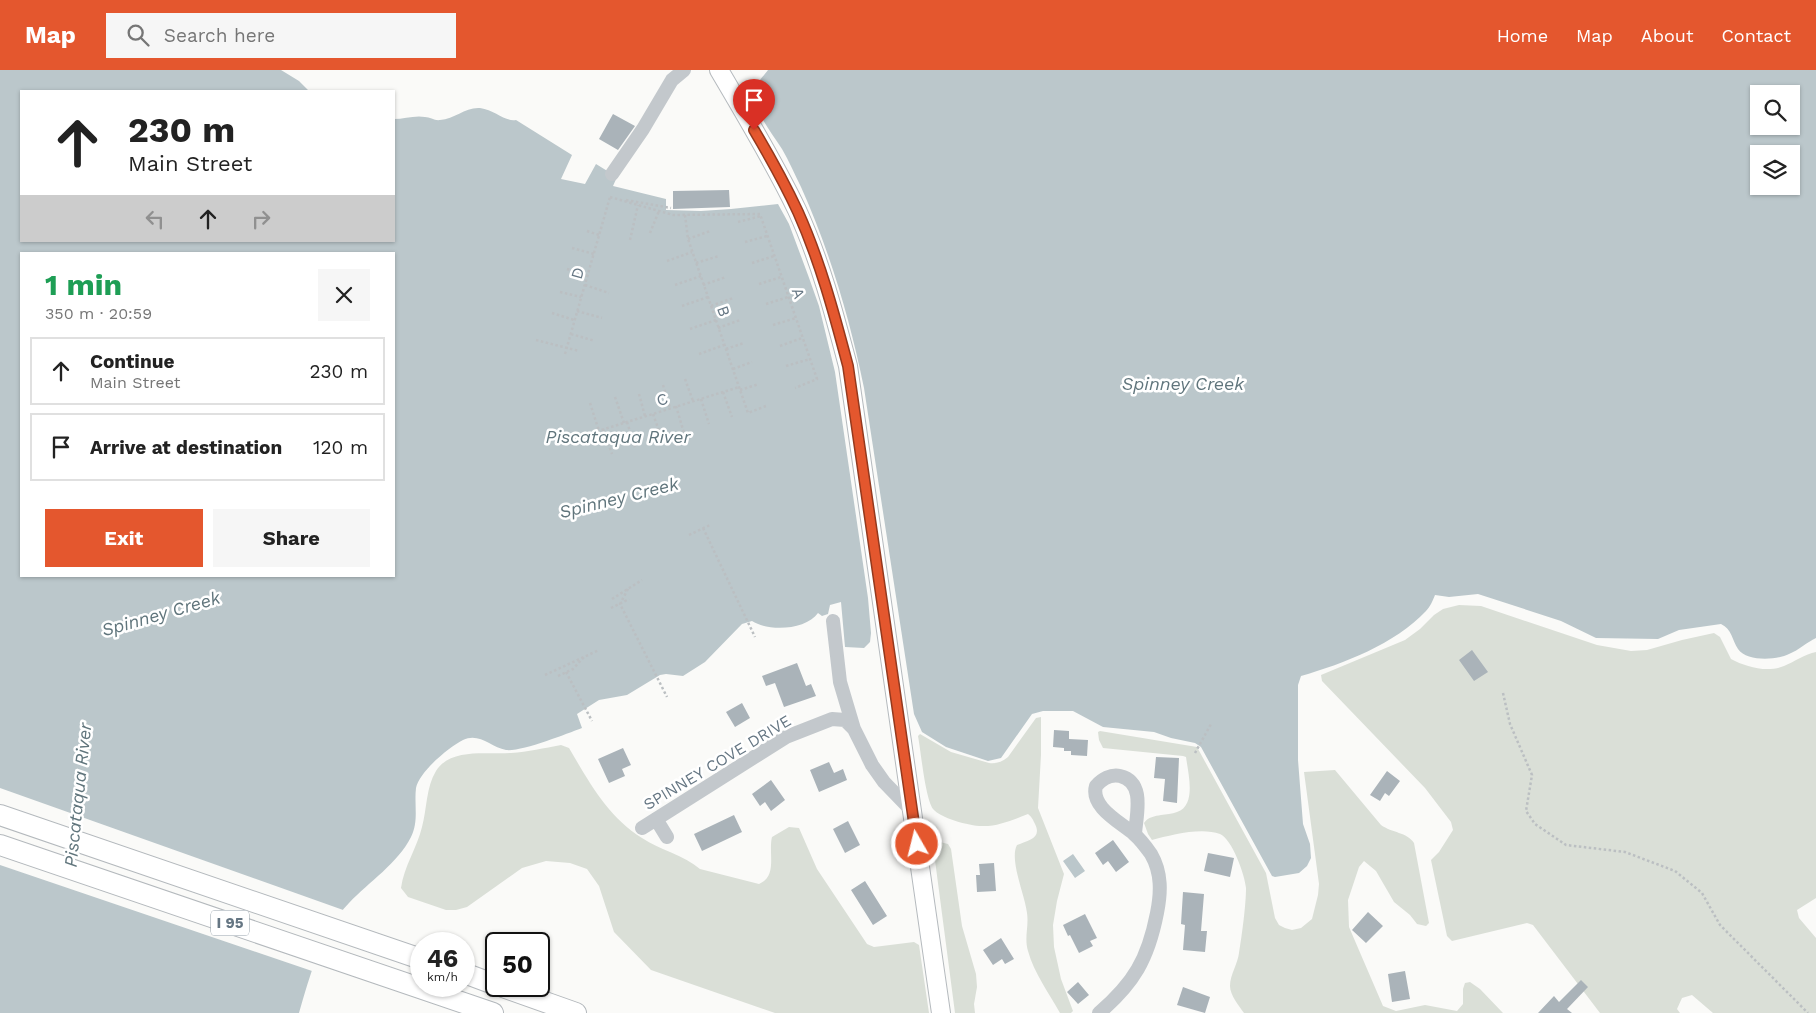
<!DOCTYPE html>
<html lang="en">
<head>
<meta charset="utf-8">
<style>
  body { margin:0; font-family:"Work Sans",sans-serif; background:#f6f6f6; color:#222; height:100vh; display:flex; flex-direction:column; font-size:19px; white-space:nowrap }
  * { box-sizing:border-box; margin:0 }
  p { font-size:16px; color:#767676 }
  .icon { flex:none; width:28px; height:28px; fill:none; stroke:currentColor; stroke-width:2; stroke-linecap:round; stroke-linejoin:round }
  .map { position:relative; flex:1; overflow:hidden }
  .side { position:absolute; left:20px; top:182px; width:375px; height:325px; display:flex; flex-direction:column; background:#fff; border-radius:0px; box-shadow:0 1px 4px #0004 }
  .side>* { flex:none }
  .top-card { position:absolute; left:20px; top:20px; width:375px; height:152px; border-radius:0px; box-shadow:0 1px 4px #0004; background:#fff; color:#222; overflow:hidden }
  .buttons { position:absolute; left:1750px; top:15px; display:grid; gap:10px }
  .buttons a { display:grid; place-items:center; width:50px; height:50px; border-radius:0px; background:#fff; box-shadow:0 1px 4px #0004; font-size:25px }
  .speed { position:absolute; left:410px; top:862px; display:flex; gap:10px; font-size:25px; font-weight:700; text-align:center }
  .speed>* { display:grid; place-content:center; width:65px; height:65px; border-radius:50%; background:#fff; box-shadow:0 1px 4px #0004; line-height:1 }
  .speed small { font-size:12px; font-weight:400 }
  .speed .limit { border:2px solid #111; border-radius:8px; background:#fff; color:#111 }
  .pin { position:absolute; display:grid; place-items:center; width:42px; height:42px; color:#fff; margin:-51px -21px; border-radius:50% 50% 50% 0; rotate:-45deg; box-shadow:0 0 5px #0007 }
  .pin .icon { rotate:45deg }
  .me { position:absolute; width:55px; margin:-28px; rotate:352deg; stroke-linejoin:round; filter:drop-shadow(0 0 4px #0008) }
  .turn { display:flex; align-items:center; gap:18px; height:105px; padding:0 25px; font-size:22px }
  .turn .icon { width:65px; height:65px; stroke-width:2.5 }
  .turn b { display:block; font-size:35px; line-height:42px }
  .lanes { display:flex; align-items:center; height:48px; padding:0 25px; background:#0003; justify-content:center; gap:25px; direction:ltr }
  .lanes .off { opacity:.35 }
  .round { display:grid; place-items:center; flex:none; width:52px; height:52px; border-radius:0px; background:#f6f6f6 }
  .summary { display:flex; align-items:center; justify-content:space-between; height:85px; padding:0 25px }
  h1 { font-size:30px; font-weight:700; line-height:38px; color:#1e9e55 }
  .button { display:flex; gap:10px; margin-top:auto; padding:10px 25px }
  .button a { flex:1; height:58px; border-radius:0px; background:#e4572e; color:#fff; font-size:20px; font-weight:700; line-height:58px; text-align:center }
  .button a+a { background:#f6f6f6; color:#222 }
  ul { padding:0; list-style:none }
  li { display:flex; align-items:center; gap:15px; height:68px; margin:0 10px 8px; padding:0 15px; border:2px solid #e0e0e0; border-radius:0px }
  li div { flex:1 }
  li b { display:block; font-size:19px }
  li em { font-style:normal }
  header { display:flex; align-items:center; gap:30px; box-sizing:border-box; height:70px; padding:0 25px; background:#e4572e; color:#fff }
  header strong { font-size:24px }
  nav { display:flex; gap:28px; margin-inline-start:auto; font-size:18px }
  .search { width:350px; height:45px; background:#f6f6f6; display:flex; align-items:center; gap:12px; box-sizing:border-box; padding:0 18px; border-radius:0px; color:#767676; font-size:19px }
  .map>svg:first-child { display:block }
  .green { fill:#dadfd7 }
  .water { fill:#bbc7cb; fill-rule:evenodd }
  .pier { fill:#fafaf8 }
  .building { fill:#aab3b9 }
  .lines { fill:none; stroke-linecap:round; stroke-linejoin:round }
  .major-casing { stroke:#b5babe; stroke-width:20 }
  .highway-casing { stroke:#b4b9bd; stroke-width:22 }
  .path { stroke:#bbbfc2; stroke-width:2.5; stroke-dasharray:2.5 2.5; stroke-linecap:butt }
  .minor { stroke:#c3c8cc; stroke-width:14 }
  .major { stroke:#fff; stroke-width:18 }
  .highway { stroke:#fff; stroke-width:20 }
  .route-casing { stroke:#94391e; stroke-width:12 }
  .route { stroke:#e4572e; stroke-width:9 }
  .labels { text-anchor:middle; stroke-width:5; stroke-linejoin:round; paint-order:stroke }
  .shield { fill:#fff; stroke:#939fa8; stroke-width:1 }
  .shield-label { font-size:15px; font-weight:bold; fill:#657683 }
  .street-label { font-size:16px; fill:#657683; stroke:#fff }
  .water-label { font-size:18px; font-style:italic; fill:#60757c; stroke:#fff }
</style>
</head>
<body>
<header>
<strong>Map</strong>
<div class="search"><svg class="icon" aria-label="search" viewBox="0 0 24 24"><circle cx="10" cy="10" r="6"/><path d="M15 15l6 6"/></svg>Search here</div>
<nav><a>Home</a><a>Map</a><a>About</a><a>Contact</a></nav>
</header>
<div class="map">
<svg width="1816" height="943" viewBox="0 0 1816 943">
  <rect width="100%" height="100%" fill="#fafaf8"/>
  <path class="green" d="M1459,535L1481,536L1597,575L1631,581L1647,580L1682,570L1714,563L1720,567L1731,589C1746,597 1767,603 1784,596C1794,592 1805,584 1816,582V828L1797,840L1799,848L1816,868V943H1713L1692,925L1682,928L1677,939L1680,943H1600L1533,855L1527,853L1452,871L1447,866L1431,790L1439,782L1453,760L1451,752L1425,718L1322,611L1321,605L1405,570L1420,559L1434,545L1443,539Z
    M1041,647V685L1038,738L1064,804L1057,831L1053,855L1054,877L1061,909L1073,941L1071,943H1060C1049,923 1034,903 1028,881C1024,868 1029,856 1027,843C1025,825 1009,790 1017,775C1029,770 1042,768 1035,754C1033,750 1032,747 1028,744C1015,749 999,756 984,756C972,757 940,748 933,739C925,727 921,682 918,666L920,664L951,682L989,693C996,694 1002,692 1008,687L1036,648Z
    M1100,661L1197,677L1266,803L1275,848L1279,855L1285,858L1292,860L1301,858L1312,849L1318,825L1319,814L1304,702L1335,700L1381,755C1392,763 1407,762 1414,773L1429,853L1426,856L1417,854L1410,845L1394,832L1376,801L1364,791L1359,797L1348,830L1349,857L1383,936L1396,941L1425,935L1457,941L1463,934V919L1465,913L1470,912L1480,919L1503,943H1244C1239,936 1230,925 1230,916C1230,905 1238,893 1239,883C1242,865 1246,835 1246,818C1245,805 1232,769 1220,764C1201,757 1171,765 1152,770L1148,764L1144,753C1148,747 1155,746 1161,745C1166,744 1172,744 1177,742C1197,735 1188,703 1186,687L1183,686L1103,678L1099,670L1098,662Z
    M561,675L569,678C589,712 608,747 642,768C660,780 684,785 700,799L759,814C778,806 768,783 772,767L789,757L799,758L817,799L867,874L874,877L914,872L919,875L929,943H775L651,900L614,862L599,816L587,799L570,793L546,791L522,798L467,837L456,840H446L408,827L401,818C404,796 417,778 422,757C427,739 426,717 436,701C451,677 488,685 511,683C528,682 544,678 561,675Z
    M936,771L948,774L951,779L962,856L976,904L977,917L974,934L975,943H955L933,775Z"/>
  <path class="water" d="M0,0H281L299,11L309,21H21V171H394V49C404,49 415,45 425,47C430,47 435,51 440,50C455,49 465,37 480,38C495,40 505,52 516,50L572,85L561,109L585,114L596,94L617,107L613,116L666,129V140L701,141L731,139L778,134L789,154L808,205L819,236L835,302L868,528L871,563L870,572L864,578L845,577L841,532L830,535L828,544L822,546L818,543C806,560 769,562 752,551L742,554L705,592L683,606L666,604L660,605L627,625L599,630L577,644L582,658C566,664 521,682 506,680C491,677 479,662 463,670C449,677 419,702 416,718C414,735 419,751 411,767C398,793 369,812 349,833C321,862 310,906 299,943H0ZM21,184H394V506H21Z
    M768,0H1816V568C1807,572 1799,580 1789,584C1777,590 1747,592 1738,579C1732,570 1732,559 1721,554L1679,560L1658,569L1596,568L1561,551L1478,524L1449,527L1435,525C1433,530 1430,537 1426,541C1395,574 1343,594 1301,606L1298,615V690L1303,754L1310,774L1311,788L1307,796L1299,803L1275,807L1272,806L1201,677L1195,673L1171,668L1154,662L1103,657L1073,641H1043L1032,644L1001,688L988,691L946,677L922,662L914,644L864,318C850,249 830,182 801,117C795,105 789,91 782,79C772,63 757,45 753,26C752,17 763,7 768,0ZM1759,24H1791V56H1759ZM1759,84H1791V116H1759Z
    M1073,784L1085,801L1075,808L1063,791Z"/>
  <path class="pier" d="M0,718L346,841L322,881L315,902L0,795Z"/>
  <path class="building" d="M613,44L635,56L618,80L599,69Z
    M729,120L730,137L673,139V121Z
    M1472,580L1488,602L1474,611L1459,590Z
    M797,593L806,616L811,614L816,626L784,637L775,613L766,616L762,606Z
    M742,633L750,648L735,657L726,642Z
    M1054,660L1069,661V669L1088,670L1087,686L1071,685V681H1064V678L1053,677Z
    M623,678L631,695L622,699L625,706L609,713L598,689Z
    M1156,687L1179,688L1177,733L1163,731L1165,709L1154,708Z
    M829,692L834,703L843,699L847,710L819,722L810,700Z
    M1387,701L1400,711L1389,726L1385,723L1380,731L1370,725Z
    M771,710L785,730L771,741L765,732L760,736L752,724Z
    M734,745L742,762L702,781L694,764Z
    M848,751L860,775L845,783L833,759Z
    M1113,770L1129,792L1116,802L1108,791L1103,795L1095,783Z
    M1208,783L1234,788L1230,807L1204,801Z
    M994,793L996,821L977,822L976,805H980L979,794Z
    M865,811L887,846L873,855L851,820Z
    M1183,822L1204,824L1201,861H1207L1205,882L1183,880L1185,855L1181,854Z
    M1368,842L1383,856L1366,873L1352,860Z
    M1085,844L1097,868L1090,871L1093,876L1079,883L1070,865L1068,866L1063,855Z
    M1001,868L1014,889L1005,894L1002,889L993,895L983,880Z
    M1405,901L1410,929L1392,932L1388,904Z
    M1581,910L1588,917L1567,939L1572,943H1538L1554,926L1559,932Z
    M1078,912L1089,925L1078,934L1067,922Z
    M1183,917L1210,927L1205,943L1177,935Z"/>
  <g class="lines">
    <g class="major-casing">
      <path id="major" d="M719,0C746,46 774,92 797,140C820,190 834,243 848,296L941,943"/>
    </g>
    <g class="highway-casing">
      <path id="highway" d="M0,745L421,889
        M0,775L493,943
        M464,903L496,915
        M500,916L576,943"/>
    </g>
    <path class="path" d="M610,127L673,145L760,144L817,309L795,318
      M626,130L671,138
      M685,145L688,169L748,343L766,336
      M738,152L761,146
      M587,161L599,165
      M650,163L659,141
      M688,169L710,161
      M630,170L638,135
      M745,172L767,166
      M572,178L594,184
      M667,191L692,182
      M696,193L719,186
      M752,193L774,186
      M567,199L587,205
      M759,214L781,207
      M585,215L609,223
      M675,215L701,206
      M703,215L726,207
      M560,222L581,227
      M766,234L788,227
      M682,236L708,227
      M711,236L733,228
      M577,241L602,248
      M552,243L574,250
      M773,255L796,248
      M718,258L740,250
      M690,259L716,250
      M571,264L595,271
      M536,270L579,281
      M780,276L802,268
      M726,279L744,273
      M565,284L610,127
      M699,284L724,275
      M786,296L810,289
      M733,299L752,292
      M685,309L693,331
      M663,315L670,338
      M740,320L759,314
      M723,322L732,347
      M639,324L645,346
      M615,327L624,353
      M701,329L709,354
      M590,333L599,361
      M676,336L684,363
      M653,344L662,369
      M627,352L635,377
      M603,359L612,384
      M592,363L739,317
      M703,458L755,567
      M689,465L710,455
      M628,519L620,534L667,627
      M612,529L642,510
      M611,538L629,529
      M566,602L592,651
      M545,605L599,580
      M558,606L573,599L584,587
      M1503,623L1510,654L1532,705L1526,741L1535,754L1566,775L1625,782L1675,801L1702,823L1720,855L1808,943
      M1195,683L1211,654"/>
    <path class="minor" d="M612,104L643,59L672,10L684,0
      M833,551L840,612L854,659
      M656,749L667,767
      M642,758L786,667L832,649L845,650L854,659L872,695L884,712L912,741
      M1099,943C1134,913 1148,889 1157,843C1161,823 1162,803 1151,784C1146,777 1140,769 1134,764C1120,752 1090,737 1096,716C1102,709 1111,704 1120,706C1146,712 1136,746 1135,764"/>
    <use href="#major" class="major"/>
    <use href="#highway" class="highway"/>
  </g>
  <g class="lines">
    <g class="route-casing">
      <path id="route" d="M754,60C770,87 785,114 798,142C820,191 834,243 848,296L917,774"/>
    </g>
    <use href="#route" class="route"/>
  </g>
  <g class="labels">
    <rect class="shield" x="211" y="840.5" width="38" height="25" rx="4"/>
    <g class="shield-label">
      <text x="230" y="858">I 95</text>
    </g>
    <g class="street-label">
      <text transform="translate(577 203) rotate(-74)" y="6">D</text>
      <text transform="translate(799 223) rotate(71)" y="6">A</text>
      <text transform="translate(724 241) rotate(71)" y="6">B</text>
      <text transform="translate(662 329) rotate(-17)" y="6">C</text>
      <text transform="translate(717 692) rotate(-31)" y="6">SPINNEY COVE DRIVE</text>
    </g>
    <g class="water-label">
      <text x="1183" y="320">Spinney Creek</text>
      <text x="618" y="373">Piscataqua River</text>
      <text transform="translate(619 428) rotate(-14)" y="6">Spinney Creek</text>
      <text transform="translate(161 544) rotate(-16)" y="6">Spinney Creek</text>
      <text transform="translate(78 725) rotate(-84)" y="6">Piscataqua River</text>
    </g>
  </g>
</svg>
<div class="buttons">
<a><svg class="icon" aria-label="search" viewBox="0 0 24 24"><circle cx="10" cy="10" r="6"/><path d="M15 15l6 6"/></svg></a>
<a><svg class="icon" aria-label="layers" viewBox="0 0 24 24"><path d="M12 4l9 5-9 5-9-5zM3 14l9 5 9-5"/></svg></a>
</div>
<div class="speed"><div>46<small>km/h</small></div><div class="limit">50</div></div>
<div class="pin" style="left:754px;top:60px;background:#d93025"><svg class="icon" aria-label="arrive" viewBox="0 0 24 24"><path d="M6 21V4h12l-3 4 3 4H6"/></svg></div>
<svg class="me" style="left:917px;top:774px" viewBox="-20 -20 40 40"><circle r="17" fill="#e4572e" stroke="#fff" stroke-width="3"/><path d="M0-11L8 9 0 5-8 9z" fill="#fff"/></svg>
<div class="top-card">
<div class="turn"><svg class="icon" aria-label="ahead" viewBox="0 0 24 24"><path d="M12 20V5M6 11l6-6 6 6"/></svg><div><b>230 m</b>Main Street</div></div>
<div class="lanes"><svg class="icon off" aria-label="left" viewBox="0 0 24 24"><path d="M17 20v-9H6M10 6l-5 5 5 5"/></svg><svg class="icon" aria-label="ahead" viewBox="0 0 24 24"><path d="M12 20V5M6 11l6-6 6 6"/></svg><svg class="icon off" aria-label="right" viewBox="0 0 24 24"><path d="M7 20v-9h11M14 6l5 5-5 5"/></svg></div>
</div>
<section class="side">
<div class="summary"><div><h1>1 min</h1><p>350 m · 20:59</p></div><a class="round"><svg class="icon" aria-label="close" viewBox="0 0 24 24"><path d="M6 6l12 12M18 6L6 18"/></svg></a></div>
<ul>
<li><svg class="icon" aria-label="ahead" viewBox="0 0 24 24"><path d="M12 20V5M6 11l6-6 6 6"/></svg><div><b>Continue</b><p>Main Street</p></div><em>230 m</em></li>
<li><svg class="icon" aria-label="arrive" viewBox="0 0 24 24"><path d="M6 21V4h12l-3 4 3 4H6"/></svg><div><b>Arrive at destination</b></div><em>120 m</em></li>
</ul>
<div class="button"><a>Exit</a><a>Share</a></div>
</section>
</div>
</body>
</html>
